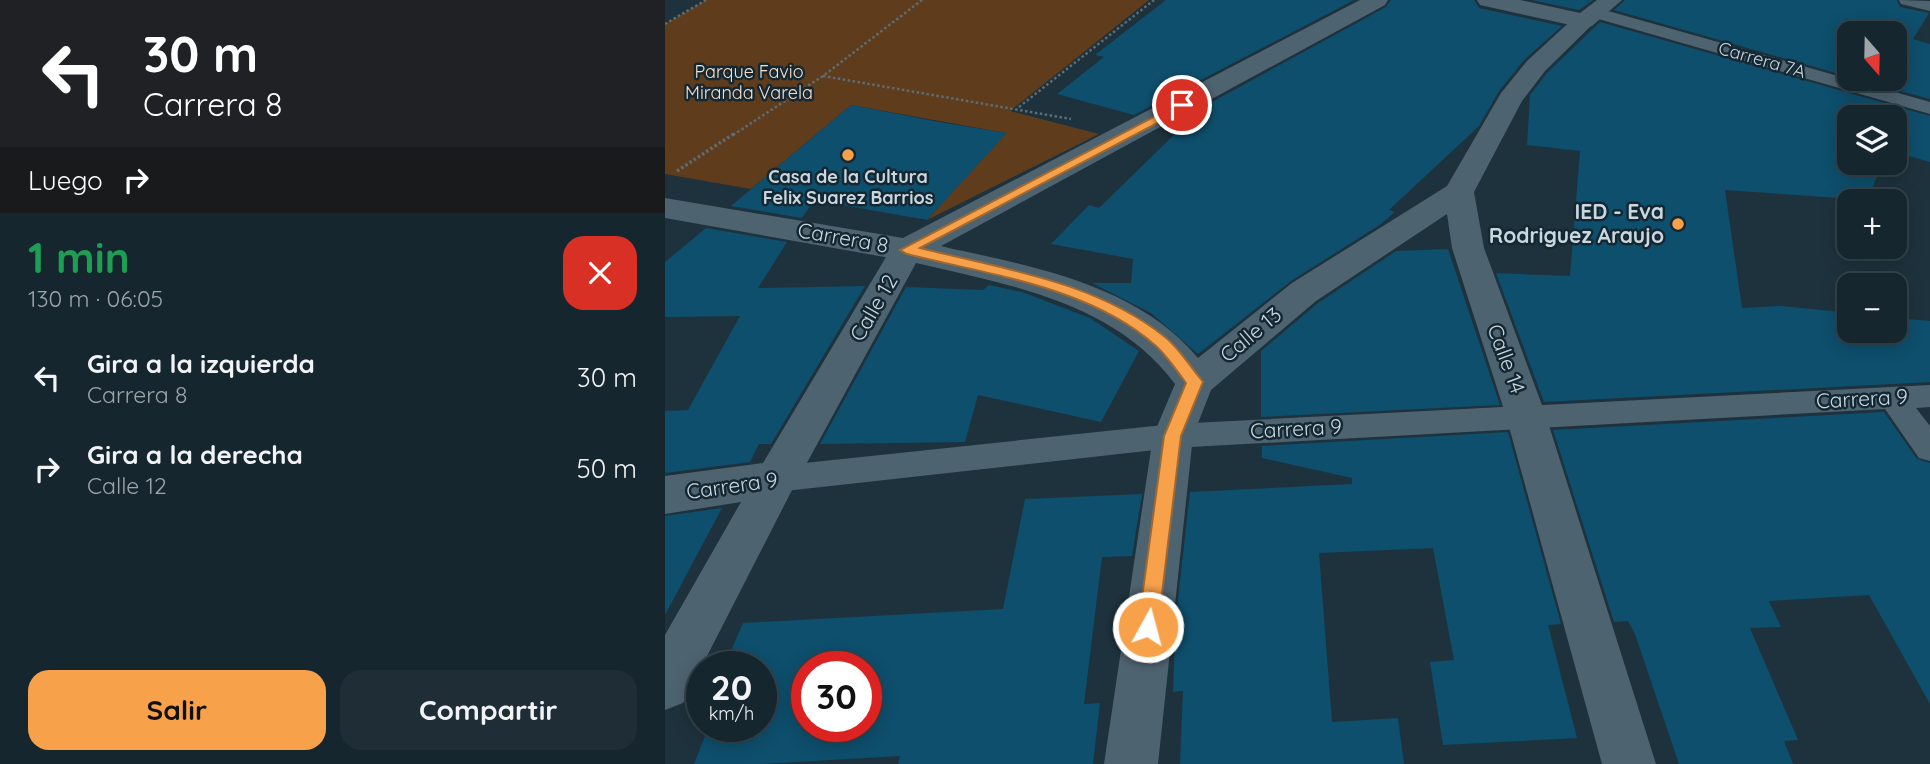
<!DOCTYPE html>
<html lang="es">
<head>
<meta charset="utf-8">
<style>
  body { margin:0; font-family:Quicksand,sans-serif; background:#1f2e36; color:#f1f3f6; height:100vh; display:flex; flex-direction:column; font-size:26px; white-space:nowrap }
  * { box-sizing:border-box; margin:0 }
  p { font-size:23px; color:#9ea5aa }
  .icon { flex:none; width:38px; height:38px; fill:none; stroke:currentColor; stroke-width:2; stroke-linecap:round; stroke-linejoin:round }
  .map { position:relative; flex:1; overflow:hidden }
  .sheet { display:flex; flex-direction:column; background:#16262e; width:665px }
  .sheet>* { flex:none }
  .banner { background:#202124; color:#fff; overflow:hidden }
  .needle { width:46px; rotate:160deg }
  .buttons { position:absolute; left:1172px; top:21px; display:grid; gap:14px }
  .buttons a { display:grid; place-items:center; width:70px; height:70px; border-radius:14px; background:#16262e; box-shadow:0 4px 18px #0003,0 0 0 2px #35434a; font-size:35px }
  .speed { position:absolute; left:21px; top:651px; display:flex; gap:14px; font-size:35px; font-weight:700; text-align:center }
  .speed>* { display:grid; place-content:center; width:91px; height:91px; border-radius:50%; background:#16262e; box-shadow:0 4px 18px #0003,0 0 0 2px #35434a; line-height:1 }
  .speed small { font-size:18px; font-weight:400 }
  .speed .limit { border:10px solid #d22; background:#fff; color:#111 }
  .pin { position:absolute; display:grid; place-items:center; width:60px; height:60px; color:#fff; margin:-30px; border:4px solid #fff; border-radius:50%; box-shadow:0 2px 7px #0007 }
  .me { position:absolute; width:77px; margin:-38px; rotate:7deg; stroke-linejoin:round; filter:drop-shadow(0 0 5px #0008) }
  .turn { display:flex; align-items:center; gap:24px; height:147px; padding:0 28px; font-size:32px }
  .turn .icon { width:91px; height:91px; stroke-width:2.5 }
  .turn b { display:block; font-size:49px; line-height:60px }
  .then { display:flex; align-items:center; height:66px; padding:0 28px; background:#0003; gap:14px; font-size:26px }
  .round { display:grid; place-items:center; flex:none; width:74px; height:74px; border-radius:21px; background:#1f2e36 }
  .summary { display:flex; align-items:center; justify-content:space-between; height:119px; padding:0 28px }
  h1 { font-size:42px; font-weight:800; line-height:52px; color:#1e9e55 }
  .action { display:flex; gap:14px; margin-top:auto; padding:14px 28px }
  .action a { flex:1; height:80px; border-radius:21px; background:#f8a14b; color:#111; font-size:28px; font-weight:800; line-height:80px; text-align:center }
  .action a+a { background:#1f2e36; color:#f1f3f6 }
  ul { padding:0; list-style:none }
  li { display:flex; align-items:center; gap:21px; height:91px; padding:0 28px }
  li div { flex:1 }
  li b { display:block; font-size:26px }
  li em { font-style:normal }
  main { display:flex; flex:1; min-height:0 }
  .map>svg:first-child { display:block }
  .green { fill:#5f3d1c }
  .building { fill:#0e4f6d; fill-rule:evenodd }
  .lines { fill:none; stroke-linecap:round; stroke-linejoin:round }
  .path-far1 { stroke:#5c6d76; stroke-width:2.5; stroke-dasharray:2.5 2.5; stroke-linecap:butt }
  .path { stroke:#5c6d76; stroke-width:3.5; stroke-dasharray:2.5 2.5; stroke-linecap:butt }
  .service { fill:#4e6370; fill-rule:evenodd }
  .minor { fill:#4e6370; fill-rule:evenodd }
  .tertiary { fill:#4e6370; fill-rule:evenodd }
  .route { fill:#f8a14b; stroke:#a16931; stroke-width:2 }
  .poi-dot { fill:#f8a14b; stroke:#142833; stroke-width:2.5 }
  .labels { text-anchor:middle; stroke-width:5; stroke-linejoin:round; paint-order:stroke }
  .far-street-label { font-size:18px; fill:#cbd7de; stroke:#142833 }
  .far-park-label { font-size:18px; fill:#fadec7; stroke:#142833 }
  .far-poi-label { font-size:18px; font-weight:bold; fill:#cbd7de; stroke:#142833 }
  .poi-label { font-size:21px; font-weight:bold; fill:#cbd7de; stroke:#142833; text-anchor:end }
  .street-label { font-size:21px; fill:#cbd7de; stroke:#142833 }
</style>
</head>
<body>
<main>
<section class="sheet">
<div class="banner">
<div class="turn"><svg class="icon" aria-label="left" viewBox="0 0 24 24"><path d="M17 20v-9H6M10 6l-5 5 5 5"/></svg><div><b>30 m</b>Carrera 8</div></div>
<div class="then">Luego<svg class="icon" aria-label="right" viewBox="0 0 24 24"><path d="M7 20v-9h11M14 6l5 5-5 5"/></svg></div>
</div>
<div class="summary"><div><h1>1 min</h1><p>130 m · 06:05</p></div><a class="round" style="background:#d93025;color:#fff"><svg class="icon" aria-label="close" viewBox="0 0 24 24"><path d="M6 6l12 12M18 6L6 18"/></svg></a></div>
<ul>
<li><svg class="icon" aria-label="left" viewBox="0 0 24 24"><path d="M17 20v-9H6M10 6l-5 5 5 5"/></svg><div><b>Gira a la izquierda</b><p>Carrera 8</p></div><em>30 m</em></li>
<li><svg class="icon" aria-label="right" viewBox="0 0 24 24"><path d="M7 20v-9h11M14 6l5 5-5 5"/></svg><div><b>Gira a la derecha</b><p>Calle 12</p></div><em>50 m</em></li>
</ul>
<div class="action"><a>Salir</a><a>Compartir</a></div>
</section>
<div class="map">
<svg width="1265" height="764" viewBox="0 0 1265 764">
  <rect width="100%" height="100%" fill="#1e323d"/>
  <path class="green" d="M41,0H484L345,111L434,134L262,220L341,133L186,105L86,189L0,174V24Z"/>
  <path class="building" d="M501,0H689L469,115L392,94L439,57L430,55Z
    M726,0H809L814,8L897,26L860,59L834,91L814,126L724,210L730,212L716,224L626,281L533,354L486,313L427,283H466L468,259L386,244L424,205L434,208L516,128L505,125L721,7Z
    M867,0H928L914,10Z
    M960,0H1232L1235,7L1264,13L1248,39L1265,44V99L1192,79H1230V33H1185V77L949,10Z
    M935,22L1265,116V162L1230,152V117H1185V163H1217L1203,200L1060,190L1077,308L1117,306L1185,313V331H1230V318L1265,321V382L879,402L831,273L905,276L915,151L862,145L865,95L882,73Z
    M186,105L274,122L342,133L262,220L149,200L137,218L66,206Z
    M41,228L122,242L93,288L200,286L106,444H94L85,462L0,473V411L23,410L75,316L0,317V262Z
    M783,249L835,405L596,417V351L653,303L731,251Z
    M324,285L357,292L425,318L474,351L436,422L313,395L300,442L155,444L241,287L318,290Z
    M1219,412L1252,459L1265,463V704L1204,595L1104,601L1116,627L1085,628L1133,740L1119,741L1128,764H1014L970,634L963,621L949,622L888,430Z
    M843,432L896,624L883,625L912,738L778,745L765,662L789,660L768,548L654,553L667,722L733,718L739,764H515L518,691L508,692L511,617L525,492L687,484V478L597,458V446Z
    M477,494L467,556L437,557L419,704L435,703L428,764H233L235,756L96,764H29L44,726H96V667H59L78,623L338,609L360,499ZM142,667H201V726H142Z
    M57,508L0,615V516Z"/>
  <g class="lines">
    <path class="path-far1" d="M0,24L41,0
      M158,76L406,119
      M354,107L489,0
      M68,135L158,76L257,0"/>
    <path class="path" d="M12,171L70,133"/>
    <path class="service" d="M1234,0L1265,1V11L1236,4Z
      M929,7L1265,102V114L923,16L921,12L923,8Z
      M1265,385V407L1251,408L1265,426V461L1254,458L1220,409L508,448L111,492L100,488L96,479L100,470L111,466L508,424Z"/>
    <path class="minor" d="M919,14L927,16L931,21L880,71L857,101L809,192L819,248L881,416L991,764H937L841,416L787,248L782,214L651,301L546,390L528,436L493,764H439L488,436L510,384C449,302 345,285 251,263L126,492L18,703L0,710V635L76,502L0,514V476L98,463L230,242C252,237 277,247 298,251C381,269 477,290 533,358L627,283L782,186L836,93L862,61L911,16Z"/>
    <path class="tertiary" d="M695,0H723L720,5L254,258L242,261L0,218V198L238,238Z
      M812,0H855L915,13L932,0H957L927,26L919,28L815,5Z"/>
  </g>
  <path class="route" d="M517,102L523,105L521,108L255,248C339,269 432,282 500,337C514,348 524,365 535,378L538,382L516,436L493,627L490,634L483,637L476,634L473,627L499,436L521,383C512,371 502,356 491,346C425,287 325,275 242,254L235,250Z"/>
  <g class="poi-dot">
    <circle cx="183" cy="155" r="7"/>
    <circle cx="1013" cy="224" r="7"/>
  </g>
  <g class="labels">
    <g class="far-street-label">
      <text transform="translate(1097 60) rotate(16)" y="6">Carrera 7A</text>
    </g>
    <g class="far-park-label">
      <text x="84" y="78">Parque Favio<tspan x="84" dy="21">Miranda Varela</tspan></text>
    </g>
    <g class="far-poi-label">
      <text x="183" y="183">Casa de la Cultura<tspan x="183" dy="21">Felix Suarez Barrios</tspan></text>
    </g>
    <g class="poi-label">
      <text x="999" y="219">IED - Eva<tspan x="999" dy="24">Rodriguez Araujo</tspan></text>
    </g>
    <g class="street-label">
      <text transform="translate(178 238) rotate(10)" y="7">Carrera 8</text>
      <text transform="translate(209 308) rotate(-60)" y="7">Calle 12</text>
      <text transform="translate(586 335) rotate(-40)" y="7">Calle 13</text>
      <text transform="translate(841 359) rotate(70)" y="7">Calle 14</text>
      <text transform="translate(1197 399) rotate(-3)" y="7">Carrera 9</text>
      <text transform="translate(631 429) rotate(-3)" y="7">Carrera 9</text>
      <text transform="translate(67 486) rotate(-8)" y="7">Carrera 9</text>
    </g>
  </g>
</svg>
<div class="buttons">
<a><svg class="needle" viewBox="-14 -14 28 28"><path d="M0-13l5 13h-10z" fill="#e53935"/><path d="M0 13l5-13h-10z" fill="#9ea5aa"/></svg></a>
<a><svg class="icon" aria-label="layers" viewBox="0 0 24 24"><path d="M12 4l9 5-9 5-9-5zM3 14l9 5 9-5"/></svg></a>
<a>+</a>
<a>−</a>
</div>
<div class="speed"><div>20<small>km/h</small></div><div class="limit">30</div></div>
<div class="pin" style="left:517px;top:105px;background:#d93025"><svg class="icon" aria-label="arrive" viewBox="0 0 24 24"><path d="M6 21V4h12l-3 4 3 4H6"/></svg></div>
<svg class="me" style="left:483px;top:627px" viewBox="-20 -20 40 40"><circle r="17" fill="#f8a14b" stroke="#fff" stroke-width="3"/><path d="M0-11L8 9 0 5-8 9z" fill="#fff"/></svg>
</div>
</main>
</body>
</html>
